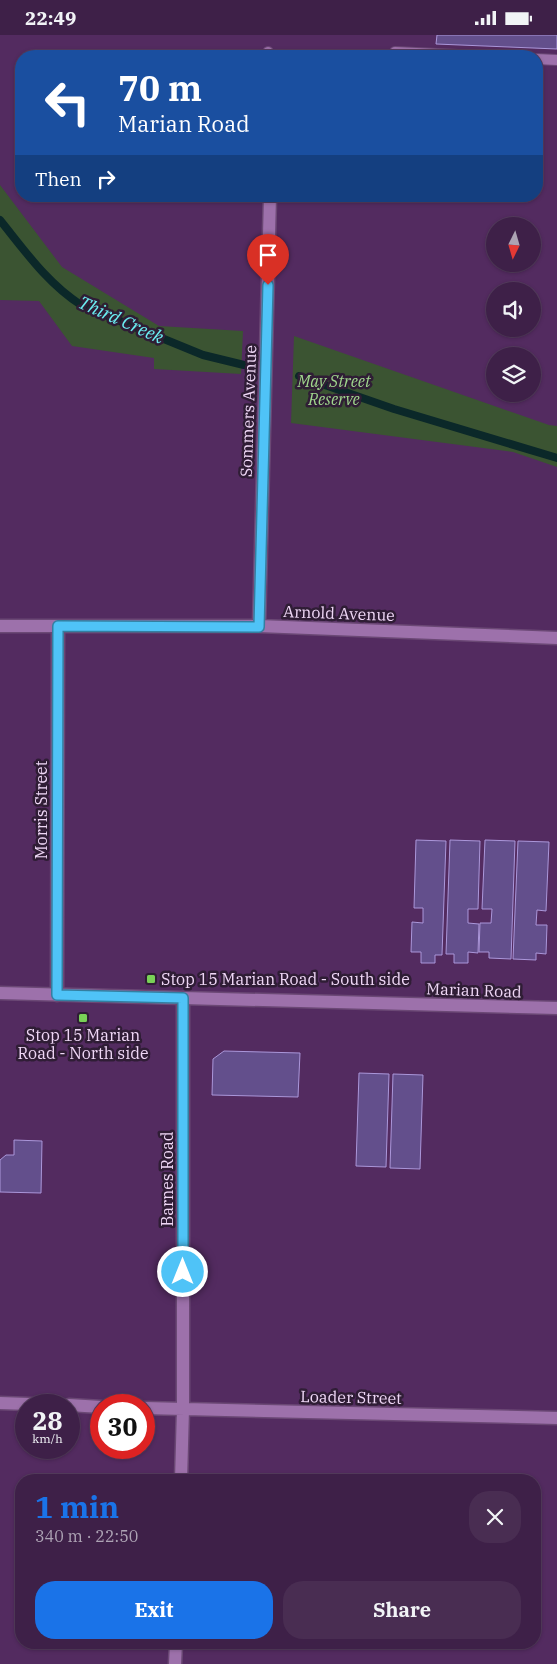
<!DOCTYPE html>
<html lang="en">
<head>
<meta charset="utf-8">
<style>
  body { margin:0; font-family:"IBM Plex Serif",serif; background:#492d52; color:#f1f3f6; height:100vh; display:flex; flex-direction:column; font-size:19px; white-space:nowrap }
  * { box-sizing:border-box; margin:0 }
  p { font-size:16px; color:#ada3b4 }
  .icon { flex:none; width:28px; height:28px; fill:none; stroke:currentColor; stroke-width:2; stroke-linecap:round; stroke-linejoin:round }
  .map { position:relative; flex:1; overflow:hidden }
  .panel { position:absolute; left:15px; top:1439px; width:526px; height:175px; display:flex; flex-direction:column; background:#3e2048; border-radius:20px; box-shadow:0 1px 4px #0004,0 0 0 1px #573e60 }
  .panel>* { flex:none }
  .top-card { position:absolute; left:15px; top:15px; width:528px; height:152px; border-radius:20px; box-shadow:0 1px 4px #0004,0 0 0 1px #573e60; background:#1a4fa0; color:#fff; overflow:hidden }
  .needle { width:32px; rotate:185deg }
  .buttons { position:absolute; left:486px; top:182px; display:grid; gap:10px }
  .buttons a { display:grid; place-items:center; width:55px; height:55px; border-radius:50%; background:#3e2048; box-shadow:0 1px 4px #0004,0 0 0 1px #573e60; font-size:25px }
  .speed { position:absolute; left:15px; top:1359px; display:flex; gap:10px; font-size:25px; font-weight:700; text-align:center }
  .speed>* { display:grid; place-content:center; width:65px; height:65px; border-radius:50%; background:#3e2048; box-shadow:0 1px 4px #0004,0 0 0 1px #573e60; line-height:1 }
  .speed small { font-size:12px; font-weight:400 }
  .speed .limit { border:8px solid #d22; background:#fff; color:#111 }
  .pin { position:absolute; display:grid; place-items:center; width:42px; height:42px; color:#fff; margin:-51px -21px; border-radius:50% 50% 50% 0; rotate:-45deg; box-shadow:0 0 5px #0007 }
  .pin .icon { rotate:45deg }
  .me { position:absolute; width:55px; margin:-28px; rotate:0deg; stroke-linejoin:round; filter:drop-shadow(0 0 4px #0008) }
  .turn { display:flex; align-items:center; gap:18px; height:105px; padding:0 20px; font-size:22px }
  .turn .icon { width:65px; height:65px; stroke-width:2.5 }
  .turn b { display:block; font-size:35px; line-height:42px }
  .then { display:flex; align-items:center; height:48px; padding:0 20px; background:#0003; gap:10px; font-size:19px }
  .round { display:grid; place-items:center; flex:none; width:52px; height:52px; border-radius:20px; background:#492d52 }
  .overview { display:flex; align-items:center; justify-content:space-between; height:85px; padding:0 20px }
  h1 { font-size:30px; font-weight:700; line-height:38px; color:#1a73e8 }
  .primary-button { display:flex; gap:10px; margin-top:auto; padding:10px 20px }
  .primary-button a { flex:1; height:58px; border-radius:20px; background:#1a73e8; color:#fff; font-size:20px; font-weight:700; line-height:58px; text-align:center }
  .primary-button a+a { background:#492d52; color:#f1f3f6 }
  .status { display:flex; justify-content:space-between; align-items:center; height:35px; padding:0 25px; background:#3e2048; direction:ltr }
  .status svg { height:14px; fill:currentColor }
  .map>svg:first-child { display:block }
  .green { fill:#3b5432 }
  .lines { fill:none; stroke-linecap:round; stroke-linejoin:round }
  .stream { stroke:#0b2829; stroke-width:8 }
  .building { fill:#634f8c; stroke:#ab97da }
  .service-casing { stroke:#6b4875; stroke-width:12 }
  .minor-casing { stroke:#6b4875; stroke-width:15 }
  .tertiary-casing { stroke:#6b4875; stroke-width:15 }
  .service { stroke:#9d71ab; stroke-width:10 }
  .minor { stroke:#9d71ab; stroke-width:12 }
  .tertiary { stroke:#9d71ab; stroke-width:12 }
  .route-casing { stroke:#337fa1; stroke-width:12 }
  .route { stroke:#4fc3f7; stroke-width:9 }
  .poi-dot { fill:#79d157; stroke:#2f1d35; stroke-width:2 }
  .labels { text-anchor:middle; stroke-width:5; stroke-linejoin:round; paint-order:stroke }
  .park-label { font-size:16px; font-style:italic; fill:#a0d78d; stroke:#2f1d35 }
  .street-label { font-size:16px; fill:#efd7f6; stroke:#2f1d35 }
  .poi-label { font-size:16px; fill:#efd7f6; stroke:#2f1d35; text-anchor:start }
  .water-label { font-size:18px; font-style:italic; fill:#6beef2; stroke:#2f1d35 }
</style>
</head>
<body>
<div class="status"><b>22:49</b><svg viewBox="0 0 49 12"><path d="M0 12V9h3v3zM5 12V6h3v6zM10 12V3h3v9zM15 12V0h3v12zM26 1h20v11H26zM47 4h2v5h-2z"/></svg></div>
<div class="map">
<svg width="557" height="1629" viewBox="0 0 557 1629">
  <rect width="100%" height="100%" fill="#532b60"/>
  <path class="green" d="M0,150L62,232L159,291L243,296L241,339L154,334V323L72,311L39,266L0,265Z
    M294,301L549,390L557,391V432L513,417L291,388Z"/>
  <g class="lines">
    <path class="stream" d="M0,185C25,216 47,248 81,270L203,320L244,330
      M299,341L394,374L557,423"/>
  </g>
  <path class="building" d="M437,0H557V14L436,9Z
    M416,805L446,806L442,920H435V928H421V917H411L412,887L423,888V873H414Z
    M450,805L480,806L478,874H468V888L479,889L478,918L468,917V928H454V919H446Z
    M485,805L515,806L511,924L489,923V917H479L480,888H491L492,874H482Z
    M518,806L549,807L546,876L537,875L536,890H547L546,919L536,918V925L513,924Z
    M224,1016L300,1018L298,1062L212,1060L213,1024Z
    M359,1038L389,1039L386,1132L356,1131Z
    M393,1039L423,1040L420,1134L390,1133Z
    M14,1105L42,1106L41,1158L0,1157V1125L6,1120H14Z"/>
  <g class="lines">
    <g class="service-casing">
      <path id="service" d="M268,17L269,21
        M395,17L480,21
        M536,24L557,25"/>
    </g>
    <g class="minor-casing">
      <path id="minor" d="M0,591H259L557,603
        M259,591L270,161
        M57,960L58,591
        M0,1368L57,1370
        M69,1370L101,1372
        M144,1373L557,1383
        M181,1445L183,1374V963
        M175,1629L176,1608"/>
    </g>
    <g class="tertiary-casing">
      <path id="tertiary" d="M0,958L557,973"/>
    </g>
    <use href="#service" class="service"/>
    <use href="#minor" class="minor"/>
    <use href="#tertiary" class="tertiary"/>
  </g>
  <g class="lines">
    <g class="route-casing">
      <path id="route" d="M183,1237V963L57,960L58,591L259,592L268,250"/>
    </g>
    <use href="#route" class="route"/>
  </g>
  <g class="poi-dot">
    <rect x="146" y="939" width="10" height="10" rx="2.5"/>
    <rect x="78" y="978" width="10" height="10" rx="2.5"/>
  </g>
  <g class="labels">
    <g class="park-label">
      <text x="334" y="352">May Street<tspan x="334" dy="18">Reserve</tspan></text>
    </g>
    <g class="street-label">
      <text transform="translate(248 376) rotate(-88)" y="6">Sommers Avenue</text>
      <text transform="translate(339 578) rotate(2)" y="6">Arnold Avenue</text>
      <text transform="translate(41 775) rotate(-90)" y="6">Morris Street</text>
      <text transform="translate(474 955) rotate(2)" y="6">Marian Road</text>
      <text transform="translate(167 1144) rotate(-90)" y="6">Barnes Road</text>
      <text transform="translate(351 1362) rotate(1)" y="6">Loader Street</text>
    </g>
    <g class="poi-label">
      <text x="161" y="950">Stop 15 Marian Road - South side</text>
      <text x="83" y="1006" text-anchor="middle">Stop 15 Marian<tspan x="83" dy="18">Road - North side</tspan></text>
    </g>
    <g class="water-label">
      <text transform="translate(121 285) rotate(24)" y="6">Third Creek</text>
    </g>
  </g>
</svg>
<div class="buttons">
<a><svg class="needle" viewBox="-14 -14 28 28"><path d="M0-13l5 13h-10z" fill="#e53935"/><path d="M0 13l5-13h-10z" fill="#ada3b4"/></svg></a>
<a><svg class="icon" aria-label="sound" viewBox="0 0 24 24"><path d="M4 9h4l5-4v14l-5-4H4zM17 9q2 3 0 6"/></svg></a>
<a><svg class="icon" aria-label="layers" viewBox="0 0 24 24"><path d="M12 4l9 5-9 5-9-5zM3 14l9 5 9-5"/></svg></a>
</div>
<div class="speed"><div>28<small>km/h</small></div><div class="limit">30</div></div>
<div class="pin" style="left:268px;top:250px;background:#d93025"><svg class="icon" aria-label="arrive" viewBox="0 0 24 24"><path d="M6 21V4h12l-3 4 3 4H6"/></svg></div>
<svg class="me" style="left:183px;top:1237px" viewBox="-20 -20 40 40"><circle r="17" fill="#4fc3f7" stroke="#fff" stroke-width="3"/><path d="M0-11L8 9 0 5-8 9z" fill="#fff"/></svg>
<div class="top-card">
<div class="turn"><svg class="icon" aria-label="left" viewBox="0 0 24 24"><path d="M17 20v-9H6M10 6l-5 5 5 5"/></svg><div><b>70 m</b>Marian Road</div></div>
<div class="then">Then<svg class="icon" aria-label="right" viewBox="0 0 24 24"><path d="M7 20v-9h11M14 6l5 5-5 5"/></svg></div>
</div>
<section class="panel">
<div class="overview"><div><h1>1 min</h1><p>340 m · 22:50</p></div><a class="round"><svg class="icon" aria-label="close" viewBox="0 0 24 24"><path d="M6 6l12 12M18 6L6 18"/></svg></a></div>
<div class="primary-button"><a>Exit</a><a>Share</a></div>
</section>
</div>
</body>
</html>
